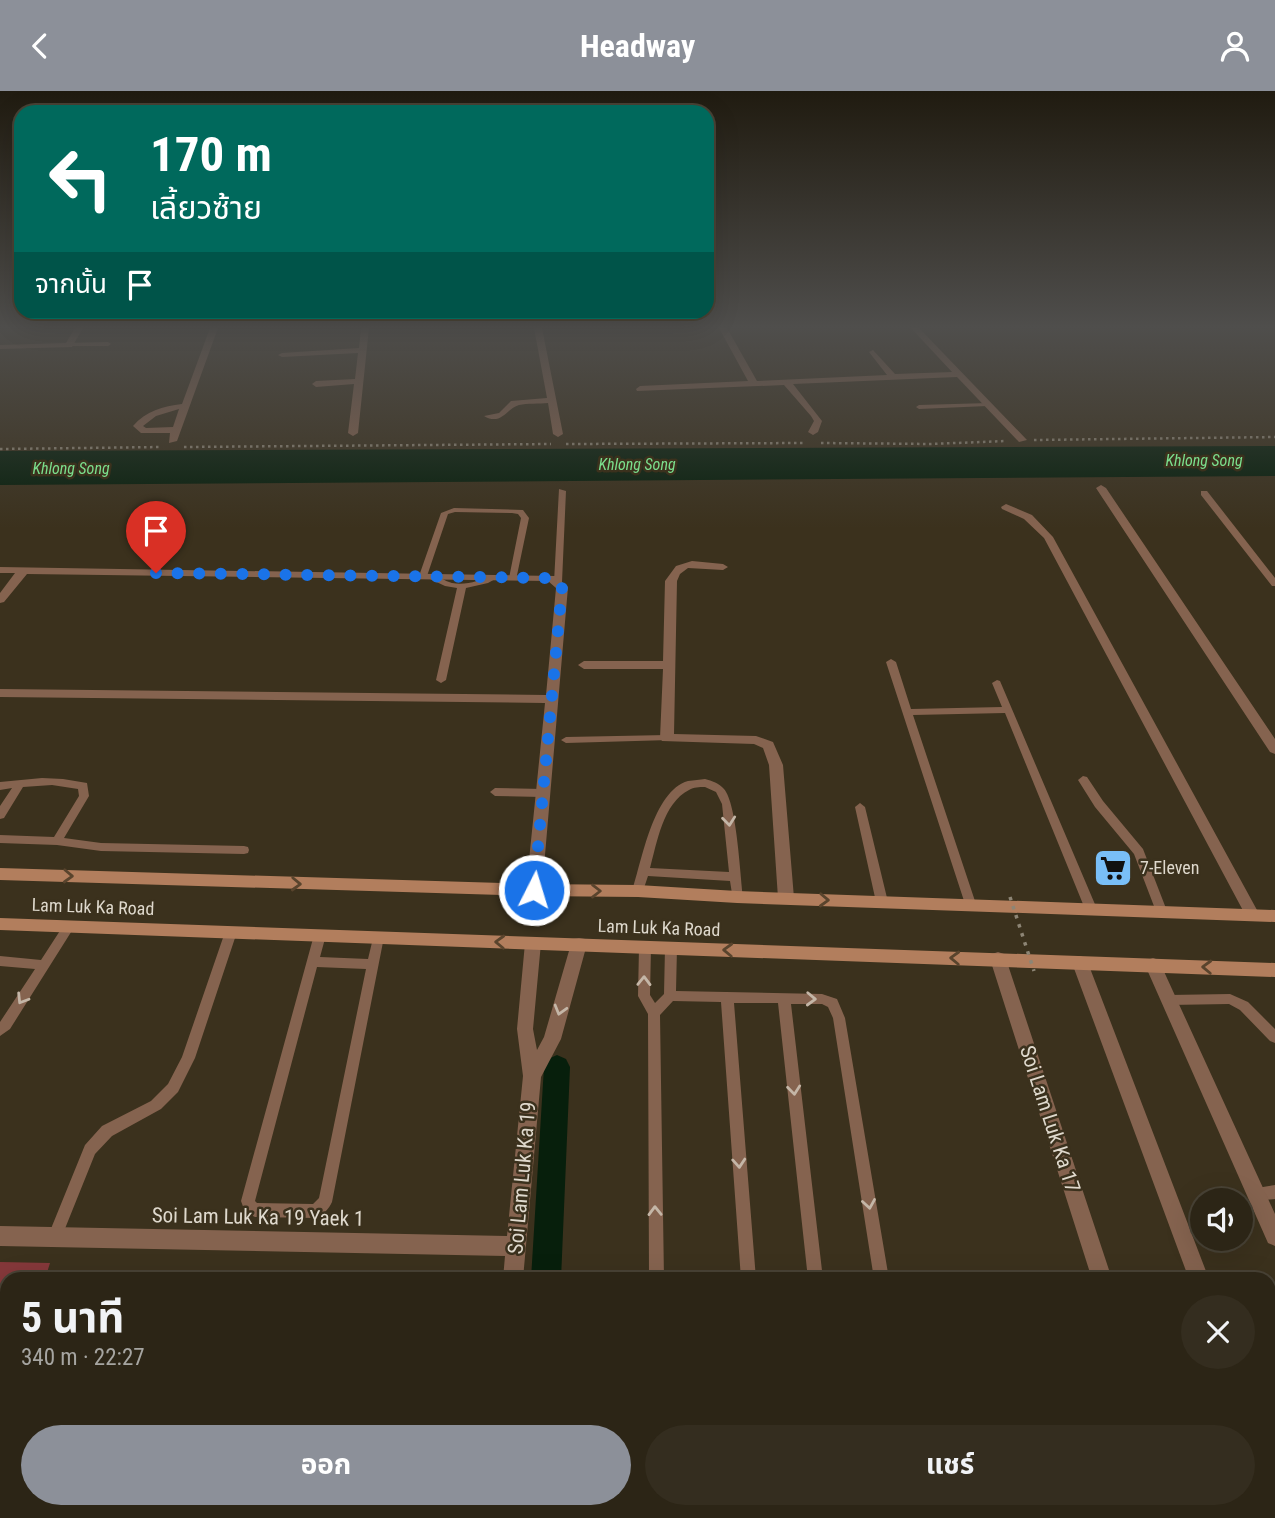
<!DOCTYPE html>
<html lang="th">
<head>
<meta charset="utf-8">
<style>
  body { margin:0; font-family:"Roboto Condensed","Noto Sans Thai",sans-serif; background:#342d1f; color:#f1f3f6; height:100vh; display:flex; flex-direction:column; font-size:26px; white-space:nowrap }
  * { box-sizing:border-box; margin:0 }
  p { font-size:23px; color:#a6a5a1 }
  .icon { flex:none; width:38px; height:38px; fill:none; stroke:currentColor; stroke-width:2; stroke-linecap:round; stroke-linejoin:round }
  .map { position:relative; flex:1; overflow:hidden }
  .side { position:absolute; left:0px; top:1181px; width:1276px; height:247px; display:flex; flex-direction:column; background:#2c2516; border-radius:21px 21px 0 0; box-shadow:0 7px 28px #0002,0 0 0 2px #484235 }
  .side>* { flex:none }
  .top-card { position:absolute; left:14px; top:14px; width:700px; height:214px; border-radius:21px; box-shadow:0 7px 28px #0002,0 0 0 2px #484235; background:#00695c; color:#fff; overflow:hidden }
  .buttons { position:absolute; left:1190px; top:1097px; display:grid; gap:14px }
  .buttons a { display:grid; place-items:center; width:63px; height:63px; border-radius:50%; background:#2c2516; box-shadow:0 7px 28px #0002,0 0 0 2px #484235; font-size:35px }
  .pin { position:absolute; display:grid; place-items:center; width:60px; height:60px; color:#fff; margin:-72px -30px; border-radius:50% 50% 50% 0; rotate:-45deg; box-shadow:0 0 7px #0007 }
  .pin .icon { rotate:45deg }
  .me { position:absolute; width:77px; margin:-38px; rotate:5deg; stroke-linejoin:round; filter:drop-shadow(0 0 5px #0008) }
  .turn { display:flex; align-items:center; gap:24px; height:147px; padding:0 21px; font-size:32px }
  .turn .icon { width:91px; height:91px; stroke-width:2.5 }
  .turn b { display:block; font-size:49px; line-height:60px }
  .then { display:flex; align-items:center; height:66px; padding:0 21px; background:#0003; gap:14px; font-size:26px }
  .round { display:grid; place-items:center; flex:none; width:74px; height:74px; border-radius:37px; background:#342d1f }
  .headline { display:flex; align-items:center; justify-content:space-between; height:119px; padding:0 21px }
  h1 { font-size:42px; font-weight:700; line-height:52px }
  .primary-button { display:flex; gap:14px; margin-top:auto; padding:14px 21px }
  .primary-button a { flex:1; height:80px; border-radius:42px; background:#8c9099; color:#fff; font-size:28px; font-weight:700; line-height:80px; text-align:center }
  .primary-button a+a { background:#342d1f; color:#f1f3f6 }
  header { display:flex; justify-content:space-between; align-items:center; height:91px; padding:0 21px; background:#8c9099; color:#fff; font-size:32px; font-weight:700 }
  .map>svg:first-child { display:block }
  .green { fill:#85383a }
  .water { fill:#071f0c }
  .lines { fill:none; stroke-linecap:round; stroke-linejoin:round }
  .canal { fill:#071f0c; fill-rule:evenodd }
  .path { stroke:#8d8575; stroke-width:2.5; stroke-dasharray:2.5 3.5; stroke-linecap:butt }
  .service { fill:#85634f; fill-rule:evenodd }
  .minor { fill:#85634f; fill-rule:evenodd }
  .secondary { fill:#b27e5d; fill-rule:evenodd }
  .path-bridge { stroke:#8d8575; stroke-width:3.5; stroke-dasharray:3.5 6; stroke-linecap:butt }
  .oneway { stroke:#c4b6a7 }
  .oneway2 { stroke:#59442d }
  .route { stroke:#1a73e8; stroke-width:12; stroke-dasharray:0 21.6 }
  .labels { text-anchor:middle; stroke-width:5; stroke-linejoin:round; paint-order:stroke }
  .far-water-label { font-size:16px; font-style:italic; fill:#7bdf8d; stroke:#3b311d }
  .poi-label { font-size:18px; fill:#dfd9cd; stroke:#3b311d; text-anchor:start }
  .street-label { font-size:18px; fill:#dfd9cd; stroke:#3b311d }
  .near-street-label { font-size:21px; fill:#dfd9cd; stroke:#3b311d }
</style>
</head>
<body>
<header><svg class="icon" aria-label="back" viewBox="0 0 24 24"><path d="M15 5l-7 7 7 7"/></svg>Headway<svg class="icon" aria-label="person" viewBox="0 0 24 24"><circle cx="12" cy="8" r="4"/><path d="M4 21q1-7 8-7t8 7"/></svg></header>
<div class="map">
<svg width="1275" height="1427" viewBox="0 0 1275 1427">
  <rect width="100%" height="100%" fill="#3b311d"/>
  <path class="green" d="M0,1171L50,1172L45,1188H7V1294L0,1313Z"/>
  <path class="water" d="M1275,355V385L0,394V360Z"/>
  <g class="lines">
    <path class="canal" d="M557,964L566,968L570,976L561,1188H531L544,976L548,968Z
      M520,1421H554V1427H518Z"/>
    <path class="path" d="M1034,349L1275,346
      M821,352L931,353L1006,350
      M566,353L806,352
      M184,356L551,353
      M0,358L162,356"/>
    <path class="service" d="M69,252L108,251L111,253L108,255H67V253Z
      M989,312V314L987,315L919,318L916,316L919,314Z
      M559,398L566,400L562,491L558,493L554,491Z
      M1201,400H1207L1275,487V495H1272L1201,404Z
      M454,417L523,419L529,427L516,489H510L509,487L521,427L518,423L512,422L455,421L448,423L427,485L426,487H420L419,485L441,422Z
      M430,484C438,484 444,490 452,492C466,495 480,489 493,485L497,487L488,492L466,497L446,589L441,592L436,589L457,497L445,495L430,488Z
      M891,568L896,571L911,618L1002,616L992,592L997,589L1000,590L1097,818L1095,821L1091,823L1087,821L1085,818L1005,622L913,624L976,813L974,816L970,818L966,816L886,571Z
      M667,644L670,645L672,647L670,649L566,652L561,649L566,646Z
      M1083,685L1087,686L1103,710L1143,758L1167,820L1165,823L1161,825L1157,823L1134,763L1095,716L1078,689Z
      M42,687L63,688L87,692L89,705L64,747L101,752L244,755L248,756L249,759L248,762L244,763L101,760L57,754L0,752V744L54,746L79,705L78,698L52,694L23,696L4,727L0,728V715L12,697L0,699V691Z
      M705,688C712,690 719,692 724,698C737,713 740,783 743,806L741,809H733L730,790L648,785L642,803H634L632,800C642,770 653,700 688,690C694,689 700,689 705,688ZM705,696L716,701L722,713L729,781L650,777C657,752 663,712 689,699C694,696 699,696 705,696Z
      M495,697L542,698L547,702L542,706L495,705L490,701Z
      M860,712L865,716L888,811L886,814L882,816L878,814L876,811L855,716Z
      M69,830L73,832L75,835L73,838L10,938L0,945V931L35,878L0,875V865L41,869L65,832Z
      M231,836L235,838L237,841L195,967L178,1001L161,1018L112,1045L95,1063L60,1150L55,1152L50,1150L48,1145L85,1054L102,1035L151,1010L168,993L182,966L225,841L227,838Z
      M320,839L324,841L326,844L320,866L368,868L374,843L378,841L382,843L384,846L332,1111C329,1118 323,1124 316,1127L255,1126L245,1121L241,1110L314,844L316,841ZM317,876L366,878L319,1107L313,1113L257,1112L255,1110Z
      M645,851L649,853L651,856L650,904L655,912L664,903L665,857L667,854L671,852L675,854L677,857L676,900L822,903L837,908L845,927L889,1188H874L833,927L828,916L822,913H791L823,1188H808L778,912H734L756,1188H741L721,911L673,910L660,924L664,1188H649L648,923L638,905L639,856L641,853Z
      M1230,903L1248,911L1275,938V952L1270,950L1240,919L1229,913L1169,914L1165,913L1163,909L1165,905L1169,904Z
      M1275,1094V1108L1256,1110L1251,1108L1249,1103L1251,1098Z
      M650,1421H668V1427H650Z
      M756,1421H774V1427H756Z
      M834,1421H852L853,1427H835Z"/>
    <path class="minor" d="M75,237H83L72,256L0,258V254L66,252Z
      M210,237H218L177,350L169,352L170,342H141L133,335C146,320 163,315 182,313ZM179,318L173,336L146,337L143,335L156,325Z
      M361,237H369L358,342L353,345L348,342L354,293L316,296L312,293L316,290L355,288L358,262L282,266L278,264L282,262L359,257Z
      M534,237H542L563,343L558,346L553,343L548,312C539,313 527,312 519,314C506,318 501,335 484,325L499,322L511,310L547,307Z
      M719,237H727L757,290L887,284L869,261L873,259L895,283L952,281L911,237H919L1027,349L1019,351L957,286L793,293L822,330L818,341L813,344L808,341L814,330L811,325L784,294L637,300L636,298L640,295L748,290Z
      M1101,394L1106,397L1275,648V663L1270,661L1096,397Z
      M1006,413L1032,424L1053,446L1257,819L1260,823L1257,827L1252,829L1247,827L1044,447L1024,428L1002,418L1001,416Z
      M692,470L723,473L728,476L723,479L688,477L680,483L677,490L674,643L756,645L773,651L783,674L794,807L791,811H781L778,807L769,674L763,657L754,653L662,650L660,647L663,578H584L578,574L584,570H663L665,490L676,475Z
      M0,476L555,485L568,496L542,799L539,803H529L526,799L545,612L0,606V598L546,604L556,497L548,490L27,483L4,511L0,512V502L15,482H0Z
      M533,846L539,847L541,852L533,938L537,959L544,946L571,853L573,848L579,847L585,848L587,853L561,948L541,986L523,1188H503L505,1165L0,1155V1135L507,1145L523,985L517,938L525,852L527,847Z
      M998,861L1004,863L1006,868L1112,1188H1092L990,868L992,863Z
      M1080,865L1086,867L1088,872L1209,1188H1189L1072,872L1074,867Z
      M1153,867L1159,869L1161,874L1275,1123V1155L1268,1152L1145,874L1147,869Z
      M1269,1365L1275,1367V1403L1269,1401Z
      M486,1421H510V1427H486Z
      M1166,1421H1190L1192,1427H1168Z"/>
    <path class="secondary" d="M0,777L534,793L638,794L737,800L1275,819V831L737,812L638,806L534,805L0,789Z
      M0,827L1275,872V886L0,839Z"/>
    <path class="path-bridge" d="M1010,806L1034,880"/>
  </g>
  <defs><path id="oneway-chevron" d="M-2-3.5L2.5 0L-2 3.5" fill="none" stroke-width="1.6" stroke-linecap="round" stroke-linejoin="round" transform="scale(1.75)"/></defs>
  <g class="oneway">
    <use href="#oneway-chevron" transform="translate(729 730) rotate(84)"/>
    <use href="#oneway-chevron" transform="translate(644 890) rotate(-89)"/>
    <use href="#oneway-chevron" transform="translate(22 908) rotate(122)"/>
    <use href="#oneway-chevron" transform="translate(811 908) rotate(2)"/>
    <use href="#oneway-chevron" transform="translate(560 919) rotate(106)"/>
    <use href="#oneway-chevron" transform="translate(794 999) rotate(84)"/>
    <use href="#oneway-chevron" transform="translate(739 1072) rotate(86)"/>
    <use href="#oneway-chevron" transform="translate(869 1113) rotate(81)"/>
    <use href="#oneway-chevron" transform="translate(655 1120) rotate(-91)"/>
  </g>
  <g class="oneway2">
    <use href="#oneway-chevron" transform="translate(68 785) rotate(2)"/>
    <use href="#oneway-chevron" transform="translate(296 793) rotate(2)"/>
    <use href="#oneway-chevron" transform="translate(596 800)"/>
    <use href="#oneway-chevron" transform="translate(824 809) rotate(2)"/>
    <use href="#oneway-chevron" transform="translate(500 851) rotate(-178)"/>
    <use href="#oneway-chevron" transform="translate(728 859) rotate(-178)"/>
    <use href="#oneway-chevron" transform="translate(955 867) rotate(-178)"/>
    <use href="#oneway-chevron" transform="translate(1207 876) rotate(-178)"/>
  </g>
  <linearGradient id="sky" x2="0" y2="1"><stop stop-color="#201b10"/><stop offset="0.54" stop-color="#4f4e4c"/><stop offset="1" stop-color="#4f4e4c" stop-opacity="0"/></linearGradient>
  <rect width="1275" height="437" fill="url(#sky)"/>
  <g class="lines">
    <path class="route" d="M156,482L551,487L562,496L534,799"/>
  </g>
  <defs>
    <g id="supermarket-square" transform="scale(2.0125)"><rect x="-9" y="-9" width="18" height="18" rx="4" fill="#79bff8" stroke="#3b311d"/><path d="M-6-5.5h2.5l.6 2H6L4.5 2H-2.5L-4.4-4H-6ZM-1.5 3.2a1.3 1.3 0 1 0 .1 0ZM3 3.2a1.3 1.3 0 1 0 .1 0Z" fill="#111"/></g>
  </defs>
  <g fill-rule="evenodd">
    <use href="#supermarket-square" x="1113" y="777"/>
  </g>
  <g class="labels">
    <g class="far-water-label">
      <text x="1204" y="375">Khlong Song</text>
      <text x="637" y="379">Khlong Song</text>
      <text x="71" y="383">Khlong Song</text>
    </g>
    <g class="poi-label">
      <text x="1140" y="783">7-Eleven</text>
    </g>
    <g class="street-label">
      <text transform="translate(93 816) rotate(2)" y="6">Lam Luk Ka Road</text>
      <text transform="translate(659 837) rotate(2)" y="6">Lam Luk Ka Road</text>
    </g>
    <g class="near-street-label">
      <text transform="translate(1050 1028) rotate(72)" y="7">Soi Lam Luk Ka 17</text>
      <text transform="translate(522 1087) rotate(-85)" y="7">Soi Lam Luk Ka 19</text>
      <text transform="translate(258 1126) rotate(1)" y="7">Soi Lam Luk Ka 19 Yaek 1</text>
    </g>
  </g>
</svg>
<div class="buttons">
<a><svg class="icon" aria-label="sound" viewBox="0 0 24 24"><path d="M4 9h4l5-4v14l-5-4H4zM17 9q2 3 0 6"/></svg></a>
</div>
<div class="pin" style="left:156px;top:482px;background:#d93025"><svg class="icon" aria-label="arrive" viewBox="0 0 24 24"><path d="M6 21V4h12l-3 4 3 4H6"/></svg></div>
<svg class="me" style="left:534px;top:799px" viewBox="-20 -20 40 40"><circle r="17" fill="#1a73e8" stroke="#fff" stroke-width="3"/><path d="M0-11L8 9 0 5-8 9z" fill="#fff"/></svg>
<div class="top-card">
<div class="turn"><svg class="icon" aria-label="left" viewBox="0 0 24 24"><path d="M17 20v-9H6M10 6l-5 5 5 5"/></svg><div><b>170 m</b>เลี้ยวซ้าย</div></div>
<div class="then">จากนั้น<svg class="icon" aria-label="arrive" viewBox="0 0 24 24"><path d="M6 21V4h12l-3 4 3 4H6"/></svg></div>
</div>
<section class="side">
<div class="headline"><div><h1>5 นาที</h1><p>340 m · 22:27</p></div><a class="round"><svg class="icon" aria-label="close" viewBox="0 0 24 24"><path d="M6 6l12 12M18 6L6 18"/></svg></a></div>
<div class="primary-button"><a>ออก</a><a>แชร์</a></div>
</section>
</div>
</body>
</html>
